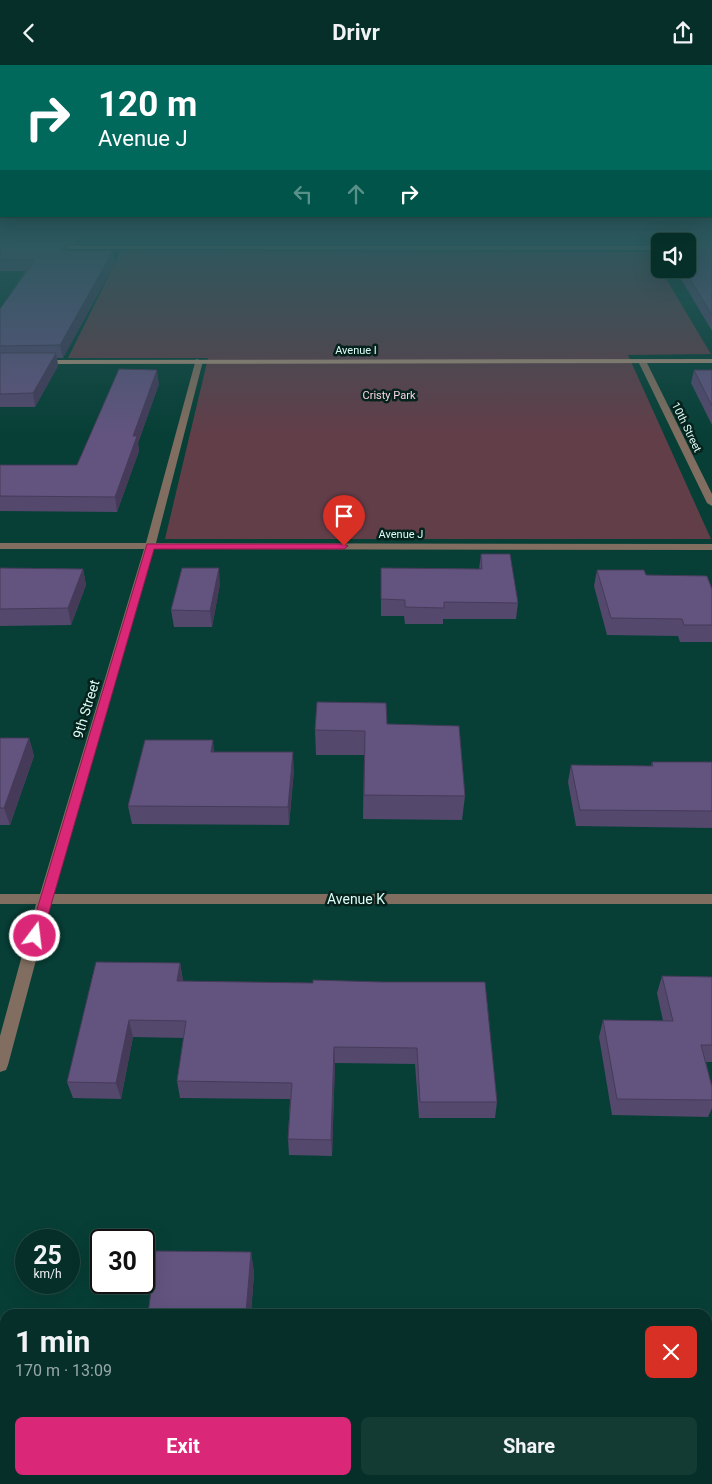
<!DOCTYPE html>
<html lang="en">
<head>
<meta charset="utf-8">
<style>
  body { margin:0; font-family:Roboto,sans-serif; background:#133b34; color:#f1f3f6; height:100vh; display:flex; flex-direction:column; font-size:19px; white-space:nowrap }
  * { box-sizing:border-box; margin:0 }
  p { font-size:16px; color:#97a9a8 }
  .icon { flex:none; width:28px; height:28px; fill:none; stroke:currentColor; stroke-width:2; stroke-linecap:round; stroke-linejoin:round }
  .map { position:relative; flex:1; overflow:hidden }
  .drawer { position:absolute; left:0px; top:1244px; width:712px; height:176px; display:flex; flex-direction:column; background:#052f28; border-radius:15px 15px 0 0; box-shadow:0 5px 20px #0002,0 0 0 1px #264a45 }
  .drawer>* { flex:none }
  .top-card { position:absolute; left:0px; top:0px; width:712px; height:152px; box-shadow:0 5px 20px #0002,0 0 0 1px #264a45; background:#00695c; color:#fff; overflow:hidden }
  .buttons { position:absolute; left:651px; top:168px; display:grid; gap:10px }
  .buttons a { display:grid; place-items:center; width:45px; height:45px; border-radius:8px; background:#052f28; box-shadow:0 5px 20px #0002,0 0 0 1px #264a45; font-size:25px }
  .speed { position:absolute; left:15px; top:1164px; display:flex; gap:10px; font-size:25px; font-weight:700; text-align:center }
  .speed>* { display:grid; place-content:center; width:65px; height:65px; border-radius:50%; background:#052f28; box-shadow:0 5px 20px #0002,0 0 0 1px #264a45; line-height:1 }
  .speed small { font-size:12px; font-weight:400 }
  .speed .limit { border:2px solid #111; border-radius:8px; background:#fff; color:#111 }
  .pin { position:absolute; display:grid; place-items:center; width:42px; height:42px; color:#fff; margin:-51px -21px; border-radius:50% 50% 50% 0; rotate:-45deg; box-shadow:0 0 5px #0007 }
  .pin .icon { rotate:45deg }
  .me { position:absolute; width:55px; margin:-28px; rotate:15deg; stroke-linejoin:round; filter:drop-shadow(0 0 4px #0008) }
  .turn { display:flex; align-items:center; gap:18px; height:105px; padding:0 15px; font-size:22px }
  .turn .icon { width:65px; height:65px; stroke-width:2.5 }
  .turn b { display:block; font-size:35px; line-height:42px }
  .lanes { display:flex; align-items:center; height:48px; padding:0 15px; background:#0003; justify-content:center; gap:25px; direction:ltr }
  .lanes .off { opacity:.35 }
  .round { display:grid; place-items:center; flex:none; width:52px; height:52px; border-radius:8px; background:#133b34 }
  .headline { display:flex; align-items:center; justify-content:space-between; height:85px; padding:0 15px }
  h1 { font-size:30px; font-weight:700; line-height:38px }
  .cta { display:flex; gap:10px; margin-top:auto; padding:10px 15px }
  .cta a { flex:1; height:58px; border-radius:8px; background:#db2777; color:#fff; font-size:20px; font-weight:700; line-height:58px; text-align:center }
  .cta a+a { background:#133b34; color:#f1f3f6 }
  header { display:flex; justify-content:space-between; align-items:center; height:65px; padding:0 15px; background:#052f28; font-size:22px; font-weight:700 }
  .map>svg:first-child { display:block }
  .green { fill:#623e49 }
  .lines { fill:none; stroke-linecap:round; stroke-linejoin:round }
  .street { fill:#816e60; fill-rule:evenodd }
  .secondary { fill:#ab8e78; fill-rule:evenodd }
  .wall { fill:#54486d }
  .shaded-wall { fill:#453b59 }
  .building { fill:#62547f; stroke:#453b59 }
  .route { fill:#db2777; stroke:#8e194d }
  .labels { text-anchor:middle; stroke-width:5; stroke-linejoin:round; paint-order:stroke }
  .far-street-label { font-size:11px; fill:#dcfdf5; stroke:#06221d }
  .far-park-label { font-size:11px; fill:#fad4df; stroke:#06221d }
  .street-label { font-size:14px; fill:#dcfdf5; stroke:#06221d }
</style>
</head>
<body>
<header><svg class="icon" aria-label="back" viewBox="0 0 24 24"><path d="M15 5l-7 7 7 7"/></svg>Drivr<svg class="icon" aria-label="share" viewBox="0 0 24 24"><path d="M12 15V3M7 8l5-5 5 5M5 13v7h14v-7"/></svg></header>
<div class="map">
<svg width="712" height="1419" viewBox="0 0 712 1419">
  <rect width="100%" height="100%" fill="#073f36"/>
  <path class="green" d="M121,186L650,187L711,289L628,290L711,474H165L208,293H68Z"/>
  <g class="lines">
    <path class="street" d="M52,181H660V185L50,184Z
      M196,294L203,296L156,478L712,479V485L154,484L54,829H712V839H51L8,1000L6,1005L0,1007V971L36,839H0V829H40L144,484H0V478H146Z
      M639,294L646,296L712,429V441L707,438L638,296Z"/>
    <path class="secondary" d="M712,294V298L40,299L36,297L40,295Z"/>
  </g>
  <path class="wall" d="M0,172H79L75,179H68L70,186H113L115,198L63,293H57L58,301L35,342H0V244L26,206H0Z
    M656,172H712V266L675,204H688V176H660V178Z
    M694,305H712V360L691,318Z
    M159,319L138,378L139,386L117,447L0,446V400H77Z
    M481,489L518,538L516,554H443V559H405L404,551H381V503L479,504Z
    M0,503L83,504L86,520L71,560L0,561Z
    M597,505L646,510L712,524V577H680L678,571L607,570L594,521Z
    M220,519L212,562H174L171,545Z
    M387,659L465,731L462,755L363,754L364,690H316L315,665Z
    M0,673H29L34,691L10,760H0Z
    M215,687L294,705L289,760L132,759L128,741Z
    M652,697H712V763L576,761L568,717L571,700L651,701Z
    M180,898L183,916L313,918V915L497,1037L495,1053H419L415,999L335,998L332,1091L289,1090L288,1074L290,1034L180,1033L177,1016L184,973L133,972L121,1034L73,1033L67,1017Z
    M662,911L712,912V997H706L712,1022V1043L708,1052L612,1050L599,972L603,955L663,956L657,928Z
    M251,1187L254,1208L251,1249H148Z
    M539,1415H708L712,1419H540Z"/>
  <path class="shaded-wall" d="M73,172H79L75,179Z
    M68,176L70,187L61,186Z
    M113,186L115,198L63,293L60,280Z
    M56,288L58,301L35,342L33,328Z
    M157,305L159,319L138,378L139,386L117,447L115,432L133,371Z
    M219,503L220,519L212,562L210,546Z
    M83,504L86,520L71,560L68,543Z
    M29,673L34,691L10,760L4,743Z
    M213,675L215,693L211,687Z
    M293,687L294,705L289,760L288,742Z
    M180,898L183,915L180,933L177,916Z
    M129,955L133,972L121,1034L116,1018Z
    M334,982L335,998L332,1091L331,1075Z
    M251,1187L254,1208L251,1249H246Z"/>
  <path class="building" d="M664,172H689L688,174L690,176H712V250L684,204H688V176H667Z
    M0,176H68L61,186H113L60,280L0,281V244L35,195L0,194Z
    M0,288H56L33,328L0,329Z
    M119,304L157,305L133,371H137L115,432L0,431V400H77Z
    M694,305H712V341Z
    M481,489H510L518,538L444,537V543L405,542V535L381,534V503L482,504Z
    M0,503L83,504L68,543L0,544Z
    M182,503H219L210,546L171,545Z
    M597,505H644L646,510L707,511L712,524V560H684L682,554L611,553Z
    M317,637L386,638L387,659L459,661L465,731L364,730L365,666L315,665Z
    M0,673H29L4,743H0Z
    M145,675H213L211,687H293L288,742L128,741Z
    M652,697H712V746L580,745L571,700L653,701Z
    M96,897L180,898L177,916L313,918V915L382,917H485L497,1037H420L417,983L334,982L331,1075L288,1074L292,1018L177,1016L186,956L129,955L116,1018L67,1017Z
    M662,911L712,912V980H701L712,1022V1035L617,1034L603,955L673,956Z
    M156,1186L251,1187L246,1248L202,1247V1249H148Z
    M708,1296H712V1419H548L547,1415H708Z
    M0,1328H5V1415H370V1419H0Z"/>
  <linearGradient id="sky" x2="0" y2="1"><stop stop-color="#04231e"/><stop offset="0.46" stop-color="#2b585d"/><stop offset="1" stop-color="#2b585d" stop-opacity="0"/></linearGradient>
  <rect width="712" height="370" fill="url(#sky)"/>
  <path class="route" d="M147,479H344L348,481L344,484H154L42,871L40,874L35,876L31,874L29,871Z"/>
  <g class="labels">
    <g class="far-street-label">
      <text x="356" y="289">Avenue I</text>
      <text transform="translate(687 362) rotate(64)" y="4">10th Street</text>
      <text x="401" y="473">Avenue J</text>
    </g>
    <g class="far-park-label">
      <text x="389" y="334">Cristy Park</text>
    </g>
    <g class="street-label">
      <text transform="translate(86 644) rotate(-73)" y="5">9th Street</text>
      <text x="356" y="839">Avenue K</text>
    </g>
  </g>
</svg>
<div class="buttons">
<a><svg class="icon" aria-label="sound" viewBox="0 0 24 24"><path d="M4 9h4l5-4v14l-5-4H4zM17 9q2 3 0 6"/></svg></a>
</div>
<div class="speed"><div>25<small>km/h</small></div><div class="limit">30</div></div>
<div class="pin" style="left:344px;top:481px;background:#d93025"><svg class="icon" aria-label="arrive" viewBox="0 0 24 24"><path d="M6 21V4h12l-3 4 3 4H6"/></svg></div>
<svg class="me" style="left:35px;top:871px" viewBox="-20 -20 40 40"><circle r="17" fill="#db2777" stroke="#fff" stroke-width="3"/><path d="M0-11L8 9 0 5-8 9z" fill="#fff"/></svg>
<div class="top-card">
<div class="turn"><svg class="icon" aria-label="right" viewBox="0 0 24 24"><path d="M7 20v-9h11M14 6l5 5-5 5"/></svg><div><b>120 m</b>Avenue J</div></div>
<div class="lanes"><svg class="icon off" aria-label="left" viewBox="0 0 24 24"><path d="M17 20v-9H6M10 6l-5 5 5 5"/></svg><svg class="icon off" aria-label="ahead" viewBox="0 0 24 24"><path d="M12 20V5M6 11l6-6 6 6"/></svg><svg class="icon" aria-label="right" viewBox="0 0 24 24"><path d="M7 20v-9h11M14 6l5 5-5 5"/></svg></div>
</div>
<section class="drawer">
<div class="headline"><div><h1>1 min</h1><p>170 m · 13:09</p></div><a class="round" style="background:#d93025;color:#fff"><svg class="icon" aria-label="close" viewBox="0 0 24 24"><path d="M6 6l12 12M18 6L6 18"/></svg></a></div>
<div class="cta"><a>Exit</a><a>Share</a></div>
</section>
</div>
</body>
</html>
